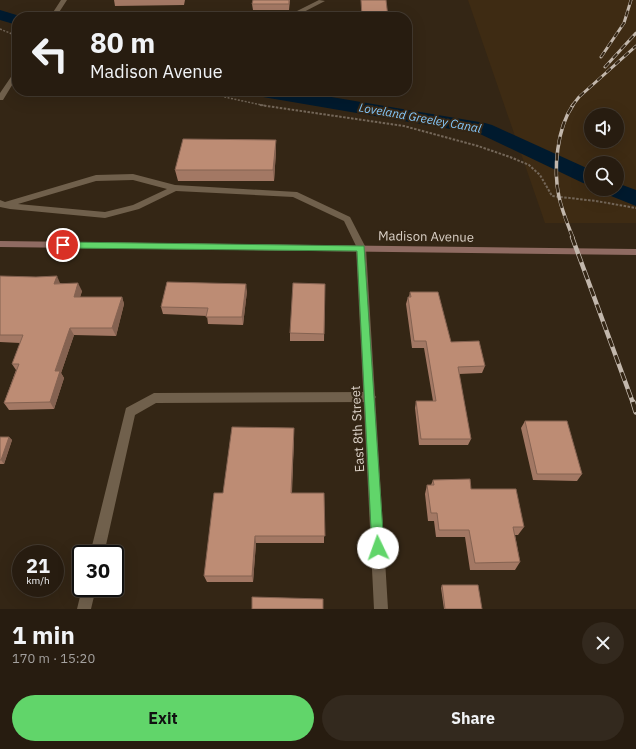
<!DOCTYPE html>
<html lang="en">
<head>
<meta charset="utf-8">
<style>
  body { margin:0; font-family:"IBM Plex Sans",sans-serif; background:#33291e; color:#f1f3f6; height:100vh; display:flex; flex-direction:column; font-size:15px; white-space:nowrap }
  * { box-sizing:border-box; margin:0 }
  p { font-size:13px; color:#a4a19f }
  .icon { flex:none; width:22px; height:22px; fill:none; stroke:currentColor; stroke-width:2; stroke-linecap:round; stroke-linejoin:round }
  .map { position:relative; height:609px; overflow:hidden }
  .details { display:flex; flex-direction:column; background:#271c10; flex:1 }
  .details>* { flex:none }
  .hud { position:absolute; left:12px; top:12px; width:400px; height:84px; border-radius:16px; box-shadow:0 4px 16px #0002,0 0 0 1px #433a30; background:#271c10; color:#f1f3f6; overflow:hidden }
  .controls { position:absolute; left:584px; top:108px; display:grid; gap:8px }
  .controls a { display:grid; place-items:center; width:40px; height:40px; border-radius:50%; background:#271c10; box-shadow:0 4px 16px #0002,0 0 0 1px #433a30; font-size:20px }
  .speed { position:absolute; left:12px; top:545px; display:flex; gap:8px; font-size:20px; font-weight:700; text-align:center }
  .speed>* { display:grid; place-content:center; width:52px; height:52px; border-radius:50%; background:#271c10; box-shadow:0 4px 16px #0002,0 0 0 1px #433a30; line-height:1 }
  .speed small { font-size:10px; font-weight:400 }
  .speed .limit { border:2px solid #111; border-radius:6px; background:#fff; color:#111 }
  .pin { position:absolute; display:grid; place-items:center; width:34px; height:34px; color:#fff; margin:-17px; border:2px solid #fff; border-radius:50%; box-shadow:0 1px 4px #0007 }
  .me { position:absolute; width:44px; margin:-22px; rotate:357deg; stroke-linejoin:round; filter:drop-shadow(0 0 3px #0008) }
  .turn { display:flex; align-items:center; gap:14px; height:84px; padding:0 12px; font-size:18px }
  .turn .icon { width:52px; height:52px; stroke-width:2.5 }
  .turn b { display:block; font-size:28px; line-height:34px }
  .round { display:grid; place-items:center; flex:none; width:42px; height:42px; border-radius:21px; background:#33291e }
  .head { display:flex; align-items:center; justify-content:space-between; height:68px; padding:0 12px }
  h1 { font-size:24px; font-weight:800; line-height:30px }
  .cta { display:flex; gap:8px; margin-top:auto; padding:8px 12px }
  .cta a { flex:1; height:46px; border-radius:24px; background:#61d56a; color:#111; font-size:16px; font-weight:800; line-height:46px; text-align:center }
  .cta a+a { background:#33291e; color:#f1f3f6 }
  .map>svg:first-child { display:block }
  .built { fill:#3e2b13; fill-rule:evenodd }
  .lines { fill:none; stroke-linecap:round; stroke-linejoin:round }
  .canal { fill:#001a2e; fill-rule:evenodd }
  .path-far1 { stroke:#746759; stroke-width:1.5; stroke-dasharray:2 1.5; stroke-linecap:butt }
  .path { stroke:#746759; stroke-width:2; stroke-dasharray:2.5 1.5; stroke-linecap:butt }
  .lane { fill:#70604c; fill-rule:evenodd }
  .street { fill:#70604c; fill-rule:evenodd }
  .secondary { fill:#8f6b62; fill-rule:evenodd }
  .rail-far3-casing { stroke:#c2b7ac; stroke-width:3 }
  .rail-far2-casing { stroke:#c2b7ac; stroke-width:3.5 }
  .rail-far1-casing { stroke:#c2b7ac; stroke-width:4.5 }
  .rail-casing { stroke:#c2b7ac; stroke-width:5.5 }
  .rail-far3 { stroke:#342615; stroke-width:2; stroke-dasharray:6; stroke-linecap:butt }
  .rail-far2 { stroke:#342615; stroke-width:2.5; stroke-dasharray:8; stroke-linecap:butt }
  .rail-far1 { stroke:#342615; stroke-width:3; stroke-dasharray:9; stroke-linecap:butt }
  .rail { stroke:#342615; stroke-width:4; stroke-dasharray:12; stroke-linecap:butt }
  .wall { fill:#a37864 }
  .shaded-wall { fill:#846251 }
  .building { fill:#bd8c74; stroke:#846251 }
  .route { fill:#61d56a; stroke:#3f8a45 }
  .labels { text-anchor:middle; stroke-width:4; stroke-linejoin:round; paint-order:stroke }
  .far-water-label { font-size:12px; font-style:italic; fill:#85c8fb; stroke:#342615 }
  .street-label { font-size:13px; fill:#dbd1c7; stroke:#342615 }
</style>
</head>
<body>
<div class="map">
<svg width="636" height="609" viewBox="0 0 636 609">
  <rect width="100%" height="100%" fill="#342615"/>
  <path class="built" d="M468,0H636V223H545ZM591,115H617V141H591ZM591,163H617V189H591Z"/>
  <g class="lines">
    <path class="canal" d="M0,10L23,17H17V25L0,20Z
      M254,91H296L485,123L492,125L591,170V185L583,183L480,134L263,97L256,95Z
      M617,183L636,190V206L606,194L603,189H617Z"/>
    <path class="path-far1" d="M0,29L17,36
      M204,91L229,98L266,106"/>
    <path class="path" d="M260,105L404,126L478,146L510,157L529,165L540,175L552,196L596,201L636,208"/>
    <path class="lane" d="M319,0L325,1L296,16L56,15L53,13L56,11L295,12Z
      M133,174L175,185L297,192L350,217L366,248L364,250H358L344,221L293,197L176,191L139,209L105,218L10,209L0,207V200L5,202L96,175ZM133,180L167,189L133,205L105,212L18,204L96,181Z
      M370,392L374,394L376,397L374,400L370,402L156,403L135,415L104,554H90L126,408L154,393Z
      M82,588H96L91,609H77Z"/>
    <path class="street" d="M61,0H67L56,17H50Z
      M17,70V77L3,100H0V93L15,71Z
      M361,245L366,248L388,609H374L356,248Z"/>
    <path class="secondary" d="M0,241L636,249V255L0,247Z"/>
    <g class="rail-far3-casing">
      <path id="rail-far3" d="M601,57L624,23L631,0
        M605,67L636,33
        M572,106L579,97L636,46"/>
    </g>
    <g class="rail-far2-casing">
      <path id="rail-far2" d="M573,238C568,225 562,211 559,197C553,170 557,128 573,105"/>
    </g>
    <g class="rail-far1-casing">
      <path id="rail-far1" d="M572,237L633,403"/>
    </g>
    <g class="rail-casing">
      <path id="rail" d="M633,402L636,412"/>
    </g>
    <use href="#rail-far3" class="rail-far3"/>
    <use href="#rail-far2" class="rail-far2"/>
    <use href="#rail-far1" class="rail-far1"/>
    <use href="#rail" class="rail"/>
  </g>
  <path class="wall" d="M114,0H185L184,5L115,6Z
    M290,0L289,10H253L252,4Z
    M276,151L274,181H178L175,170Z
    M0,276L60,283L82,291L80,297H122L124,304L116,336L74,335L61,373L64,378L54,409L9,410L4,403L16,370L12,364L20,343L0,342Z
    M325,284L324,341H290V333Z
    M247,291L243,325L208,324L207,316L163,314L161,307Z
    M410,292L451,342L485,366L482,373L459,374L471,439L468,445H419L415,408L416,401H433L424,348H412L406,304L408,297H409Z
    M525,421L582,474L577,481L533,480L521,428Z
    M294,428V437L292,493H324V543H256L253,582H207L204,576L223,493Z
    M0,437H9L12,440L4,464H0Z
    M433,480L471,489L524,527L518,535H515L520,562L515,570H470L465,537H436L434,521H428L425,494L427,485H431Z
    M442,585L482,609H444L441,588Z"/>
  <path class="shaded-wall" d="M276,140V151L274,181L273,170Z
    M57,276L60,283L54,284Z
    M78,283L82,291L78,304L74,297Z
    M246,284L247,291L243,325L242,317Z
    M122,297L124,304L116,336L112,328Z
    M70,328L74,335L61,373L64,378L54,409L50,402L55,371Z
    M294,428V437L291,501V493Z
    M9,437L12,440L4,464L1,460Z
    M255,536L256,543L253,582L252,576Z"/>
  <path class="building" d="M253,0H289V4H252Z
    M361,0H386L388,17H362Z
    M183,139L276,140L273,170H175Z
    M0,276L36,277L57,276L54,284L78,283L74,297H122L112,328H70L55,371H60L50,402L4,403L19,364H12L23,335H0Z
    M167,282L246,284L242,317H206L208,308L161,307Z
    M293,283L325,284L324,334L290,333Z
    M410,292H438L451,342L479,341L485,366L458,367L471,439H421L416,401H436L426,341H414L408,297H411Z
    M525,421H567L582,474H537Z
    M232,427L294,428L291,493H324L325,536H255L252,576H204L214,493H223Z
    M0,437H9L1,460H0Z
    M470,479L471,489H516L524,527H513L520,562L475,563L469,530H439L437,513H431L427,485H434L433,480Z
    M442,585H478L482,609H445Z
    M252,597L323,599V609H252Z"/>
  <path class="route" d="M63,242L364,246L384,548L382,553L378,554L374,553L372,548L357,251L63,248L59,245Z"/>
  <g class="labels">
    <g class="far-water-label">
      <text transform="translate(420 118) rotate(10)" y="4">Loveland Greeley Canal</text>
    </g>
    <g class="street-label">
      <text transform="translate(426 236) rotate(1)" y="5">Madison Avenue</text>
      <text transform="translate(357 429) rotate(-93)" y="5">East 8th Street</text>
    </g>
  </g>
</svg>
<div class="controls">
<a><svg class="icon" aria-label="sound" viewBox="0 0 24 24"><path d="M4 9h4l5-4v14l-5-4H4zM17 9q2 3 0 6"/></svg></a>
<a><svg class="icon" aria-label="search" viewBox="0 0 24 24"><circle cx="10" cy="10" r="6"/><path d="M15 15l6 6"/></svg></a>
</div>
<div class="speed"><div>21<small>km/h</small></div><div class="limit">30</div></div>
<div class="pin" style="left:63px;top:245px;background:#d93025"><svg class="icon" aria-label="arrive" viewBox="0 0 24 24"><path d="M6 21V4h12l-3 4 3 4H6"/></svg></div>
<svg class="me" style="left:378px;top:548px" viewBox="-20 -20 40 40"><circle r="19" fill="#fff"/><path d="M0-13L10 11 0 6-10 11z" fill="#61d56a"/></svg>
<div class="hud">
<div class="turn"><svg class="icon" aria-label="left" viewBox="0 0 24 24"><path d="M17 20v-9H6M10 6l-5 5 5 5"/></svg><div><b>80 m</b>Madison Avenue</div></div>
</div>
</div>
<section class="details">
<div class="head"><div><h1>1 min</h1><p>170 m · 15:20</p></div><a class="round"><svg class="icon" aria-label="close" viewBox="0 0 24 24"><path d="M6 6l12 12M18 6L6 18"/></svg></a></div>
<div class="cta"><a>Exit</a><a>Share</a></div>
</section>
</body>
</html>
